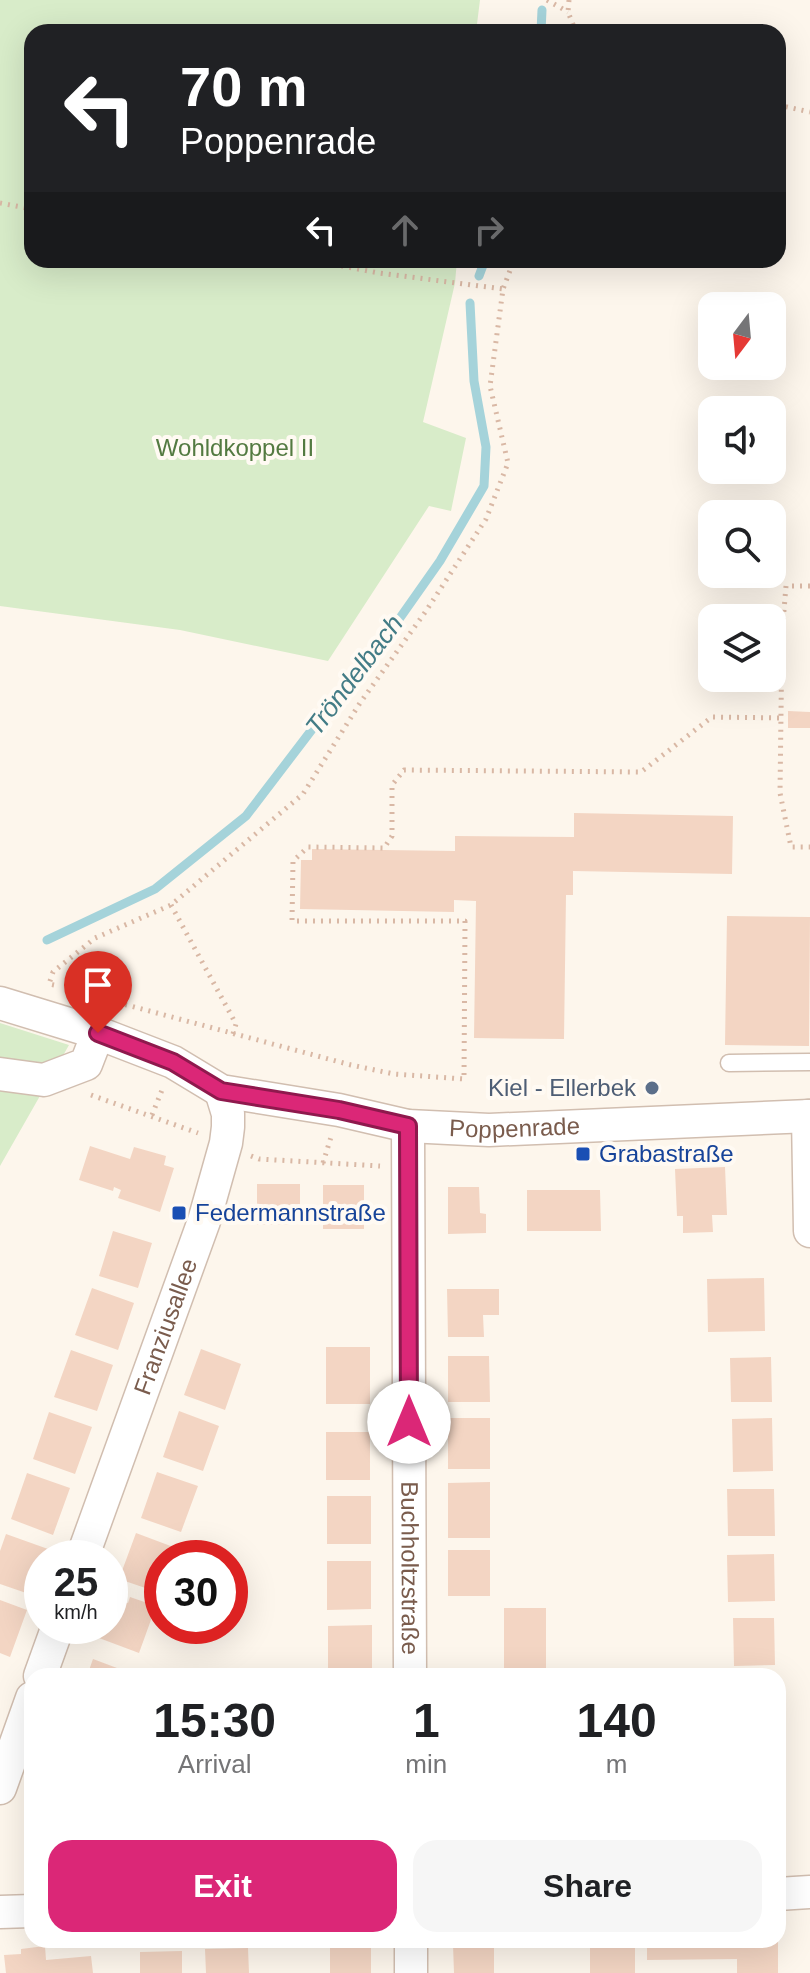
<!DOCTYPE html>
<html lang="en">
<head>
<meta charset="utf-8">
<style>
  body { margin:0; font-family:Helvetica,sans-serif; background:#f6f6f6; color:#202124; height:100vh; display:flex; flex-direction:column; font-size:30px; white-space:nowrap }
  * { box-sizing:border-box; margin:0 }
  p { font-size:26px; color:#757577 }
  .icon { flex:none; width:44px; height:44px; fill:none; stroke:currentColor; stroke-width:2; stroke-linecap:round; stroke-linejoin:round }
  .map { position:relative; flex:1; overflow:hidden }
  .details { position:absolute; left:24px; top:1668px; width:762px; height:280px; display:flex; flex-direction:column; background:#fff; border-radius:24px; box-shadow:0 8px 32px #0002 }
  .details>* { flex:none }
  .guide { position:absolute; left:24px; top:24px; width:762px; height:244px; border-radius:24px; box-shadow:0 8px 32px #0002; background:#202124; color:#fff; overflow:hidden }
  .needle { width:52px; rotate:196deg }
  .controls { position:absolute; left:698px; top:292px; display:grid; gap:16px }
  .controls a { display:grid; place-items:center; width:88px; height:88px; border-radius:16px; background:#fff; box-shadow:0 8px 32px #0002; font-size:40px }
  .speed { position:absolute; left:24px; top:1540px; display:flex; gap:16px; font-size:40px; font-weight:700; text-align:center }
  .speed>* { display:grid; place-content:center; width:104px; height:104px; border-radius:50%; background:#fff; box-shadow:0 8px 32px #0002; line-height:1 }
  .speed small { font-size:20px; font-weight:400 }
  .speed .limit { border:12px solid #d22; background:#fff; color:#111 }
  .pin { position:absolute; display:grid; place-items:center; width:68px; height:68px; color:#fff; margin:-82px -34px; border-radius:50% 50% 50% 0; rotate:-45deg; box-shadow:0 0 8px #0007 }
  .pin .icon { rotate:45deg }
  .me { position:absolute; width:88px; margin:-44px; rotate:0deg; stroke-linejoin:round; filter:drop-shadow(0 0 6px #0008) }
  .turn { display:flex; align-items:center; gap:28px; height:168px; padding:0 24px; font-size:36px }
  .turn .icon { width:104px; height:104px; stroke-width:2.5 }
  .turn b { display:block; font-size:56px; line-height:68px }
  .lanes { display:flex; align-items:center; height:76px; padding:0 24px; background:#0003; justify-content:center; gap:40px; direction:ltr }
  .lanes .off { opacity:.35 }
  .eta { display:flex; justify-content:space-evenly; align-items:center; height:136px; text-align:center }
  .eta b { font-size:48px; font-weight:700; line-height:56px }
  .cta { display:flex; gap:16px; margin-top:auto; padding:16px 24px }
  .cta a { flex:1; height:92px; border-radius:24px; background:#db2777; color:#fff; font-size:32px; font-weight:700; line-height:92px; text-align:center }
  .cta a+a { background:#f6f6f6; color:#202124 }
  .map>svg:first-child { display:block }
  .green { fill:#d8ecc9 }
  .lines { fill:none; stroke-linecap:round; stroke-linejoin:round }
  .stream { stroke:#a5d3da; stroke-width:9 }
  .building { fill:#f3d5c3 }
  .service-casing { stroke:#d1beb0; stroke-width:19 }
  .minor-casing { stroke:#d1beb0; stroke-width:35 }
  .path { stroke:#d9b8a5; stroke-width:5; stroke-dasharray:2 6; stroke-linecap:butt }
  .service { stroke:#fff; stroke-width:16 }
  .minor { stroke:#fff; stroke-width:32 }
  .route-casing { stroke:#8e194d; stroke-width:20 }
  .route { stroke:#db2777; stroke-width:14 }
  .service-dot { fill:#5c6f8a; stroke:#fffaf3; stroke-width:3 }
  .transit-dot { fill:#1a4fb4; stroke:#fffaf3; stroke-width:3 }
  .labels { text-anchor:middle; stroke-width:8; stroke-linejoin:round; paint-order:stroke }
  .park-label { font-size:24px; fill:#537a41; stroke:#fffaf3 }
  .service-label { font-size:24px; fill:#4e5e75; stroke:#fffaf3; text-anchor:end }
  .street-label { font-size:24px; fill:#7a5c4d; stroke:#fffaf3 }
  .transit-label { font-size:24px; fill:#164399; stroke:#fffaf3; text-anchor:start }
  .water-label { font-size:26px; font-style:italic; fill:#437c86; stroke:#fffaf3 }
</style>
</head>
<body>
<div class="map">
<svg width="810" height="1973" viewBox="0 0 810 1973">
  <rect width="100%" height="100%" fill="#fdf6ec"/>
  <path class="green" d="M0,0H480L476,32H32V260H457L455,283L423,422L466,438L451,511L429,506L328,661L180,630L0,606Z
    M0,1023L69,1045L0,1166Z"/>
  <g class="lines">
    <path class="stream" d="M541,32L542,10
      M479,276L485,260
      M47,940L155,889L246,816L320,719L383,642L440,561L484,486L486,447L474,381L470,303"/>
  </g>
  <path class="building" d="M788,711L810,712V728H788Z
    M574,813L733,816L732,874L573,871V895H566L564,1039L474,1038L476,901L454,900V912L300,909L301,860H312V849L455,851V836L574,837Z
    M727,916L810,917L809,1046L725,1045Z
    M90,1146L130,1159L134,1147L166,1156L164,1165L174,1168L160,1212L118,1198L121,1190L114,1187L113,1191L79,1180Z
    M725,1167L727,1215H712L713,1232L683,1233V1216H677L675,1169Z
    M257,1184H300V1224L257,1225Z
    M323,1185H364V1229H323Z
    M448,1187H479L480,1213L486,1214V1233L448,1234Z
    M527,1190H600L601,1231H527Z
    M113,1231L152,1243L138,1288L99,1276Z
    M764,1278L765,1331L708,1332L707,1279Z
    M92,1288L134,1303L118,1350L75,1335Z
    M447,1289H499V1315H483L484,1337H448Z
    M326,1347H370V1404H326Z
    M201,1349L241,1364L225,1410L184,1395Z
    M71,1350L113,1365L97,1411L54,1397Z
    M448,1356H489L490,1402H448Z
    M771,1357L772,1402H731L730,1358Z
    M179,1411L219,1426L203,1471L163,1457Z
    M49,1412L92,1427L75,1474L33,1459Z
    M448,1418H490V1469H448Z
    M772,1418L773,1471L733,1472L732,1419Z
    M326,1432H370V1480H326Z
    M157,1472L198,1486L181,1532L141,1518Z
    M27,1473L70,1488L53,1535L11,1519Z
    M490,1482V1538H448V1483Z
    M727,1489H774L775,1536H728Z
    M327,1496H371V1544H327Z
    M136,1533L176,1548L172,1558H162V1587L160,1593L119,1579Z
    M6,1534L48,1549L45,1558H42V1567L32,1595L0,1584V1551Z
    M448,1550H490V1596H448Z
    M774,1554L775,1601L728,1602L727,1555Z
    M327,1561H371V1609L327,1610Z
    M130,1597L156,1606L139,1653L99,1638L103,1626H110V1607L113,1598L128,1603Z
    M0,1600L27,1610L10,1657L0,1653Z
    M504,1608H546V1675H504Z
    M733,1618H774L775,1665L734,1666Z
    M372,1625V1674H328V1626Z
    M93,1659L133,1674L132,1676H87Z
    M590,1940H635V1973H590Z
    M647,1940H692V1944L736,1943V1940H778V1973H737V1959L647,1960Z
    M494,1943V1973H454L453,1944Z
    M330,1945H371V1973H330Z
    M45,1946L46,1960L91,1956L93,1973H6L4,1955L21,1954V1949Z
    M248,1948L249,1973H206L205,1949Z
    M182,1951V1973H140V1952Z"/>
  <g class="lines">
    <g class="service-casing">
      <path id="service" d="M729,1063L810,1062"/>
    </g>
    <g class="minor-casing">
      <g id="minor">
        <path id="s1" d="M0,1003L98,1033L173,1062L221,1091L339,1110L408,1126L489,1130L810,1116"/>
        <path d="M0,1074L44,1080L86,1064L98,1033"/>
        <path d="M808,1116L810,1231"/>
        <path id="s2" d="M408,1126L410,1676"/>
        <path id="s3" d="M82,1558L204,1221L226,1143L228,1127V1114L221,1091"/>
        <path d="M40,1676L58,1626"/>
        <path d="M0,1788L32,1698"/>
        <path d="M778,1894L810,1892"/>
        <path d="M0,1912L32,1911"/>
        <path d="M411,1940V1973"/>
      </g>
    </g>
    <path class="path" d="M547,0L568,12
      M569,0L568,12L576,32
      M778,105L810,112
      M0,203L32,209
      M310,260L379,273L503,289
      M810,586H786L782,634L780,793L791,847H810
      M171,905L236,1024L233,1034
      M54,985L49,984L53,972L95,938L171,905L303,794L360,703L426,611L486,519L508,463L490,386L503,289L514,260
      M71,990L351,1065L394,1074L464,1079L465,921H292L293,861L308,847L384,848L392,836V785L404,770L641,772L712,717L781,718
      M91,1095L198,1133
      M152,1115L162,1090
      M251,1156L259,1159L380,1166
      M323,1163L331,1137"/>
    <use href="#service" class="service"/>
    <use href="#minor" class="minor"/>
  </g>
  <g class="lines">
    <g class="route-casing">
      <path id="route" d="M98,1033L173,1062L221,1091L339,1110L408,1126L409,1422"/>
    </g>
    <use href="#route" class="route"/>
  </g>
  <circle class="service-dot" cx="652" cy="1088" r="8"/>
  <g class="transit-dot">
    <rect x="575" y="1146" width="16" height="16" rx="4"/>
    <rect x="171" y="1205" width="16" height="16" rx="4"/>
  </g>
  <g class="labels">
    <g class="park-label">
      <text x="235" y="456">Wohldkoppel II</text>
    </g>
    <g class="service-label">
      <text x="636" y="1096">Kiel - Ellerbek</text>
    </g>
    <g class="street-label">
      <text dy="8" stroke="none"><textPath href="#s1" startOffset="536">Poppenrade</textPath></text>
      <text dy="8" stroke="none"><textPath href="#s3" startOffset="246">Franziusallee</textPath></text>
      <text dy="8" stroke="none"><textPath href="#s2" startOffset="442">Buchholtzstraße</textPath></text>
    </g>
    <g class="transit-label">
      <text x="599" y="1162">Grabastraße</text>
      <text x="195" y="1221">Federmannstraße</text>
    </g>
    <g class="water-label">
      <text transform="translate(354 675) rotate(-53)" y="9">Tröndelbach</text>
    </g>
  </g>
</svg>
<div class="controls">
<a><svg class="needle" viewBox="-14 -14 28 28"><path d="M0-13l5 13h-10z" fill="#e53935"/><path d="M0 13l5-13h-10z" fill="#757577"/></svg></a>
<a><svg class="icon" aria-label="sound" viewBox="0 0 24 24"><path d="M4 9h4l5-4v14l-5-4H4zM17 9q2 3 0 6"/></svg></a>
<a><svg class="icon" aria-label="search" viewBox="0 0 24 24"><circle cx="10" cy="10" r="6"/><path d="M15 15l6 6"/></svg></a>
<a><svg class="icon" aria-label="layers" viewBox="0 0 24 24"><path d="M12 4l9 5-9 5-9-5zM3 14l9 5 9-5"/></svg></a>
</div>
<div class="speed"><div>25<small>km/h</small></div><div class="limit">30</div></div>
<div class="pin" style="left:98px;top:1033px;background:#d93025"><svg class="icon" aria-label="arrive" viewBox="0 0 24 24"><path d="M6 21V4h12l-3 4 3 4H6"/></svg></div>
<svg class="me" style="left:409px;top:1422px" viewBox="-20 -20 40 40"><circle r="19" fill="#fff"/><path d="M0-13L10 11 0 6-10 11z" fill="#db2777"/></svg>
<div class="guide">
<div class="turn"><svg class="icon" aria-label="left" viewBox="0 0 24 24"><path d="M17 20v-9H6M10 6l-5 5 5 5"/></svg><div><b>70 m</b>Poppenrade</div></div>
<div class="lanes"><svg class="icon" aria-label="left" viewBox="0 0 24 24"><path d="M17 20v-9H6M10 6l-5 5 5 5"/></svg><svg class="icon off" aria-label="ahead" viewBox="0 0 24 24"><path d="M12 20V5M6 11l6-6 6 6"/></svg><svg class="icon off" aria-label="right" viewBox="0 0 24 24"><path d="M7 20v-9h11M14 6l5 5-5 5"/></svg></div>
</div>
<section class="details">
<div class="eta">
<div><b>15:30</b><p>Arrival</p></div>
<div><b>1</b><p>min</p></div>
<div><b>140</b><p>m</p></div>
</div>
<div class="cta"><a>Exit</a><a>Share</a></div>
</section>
</div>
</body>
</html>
